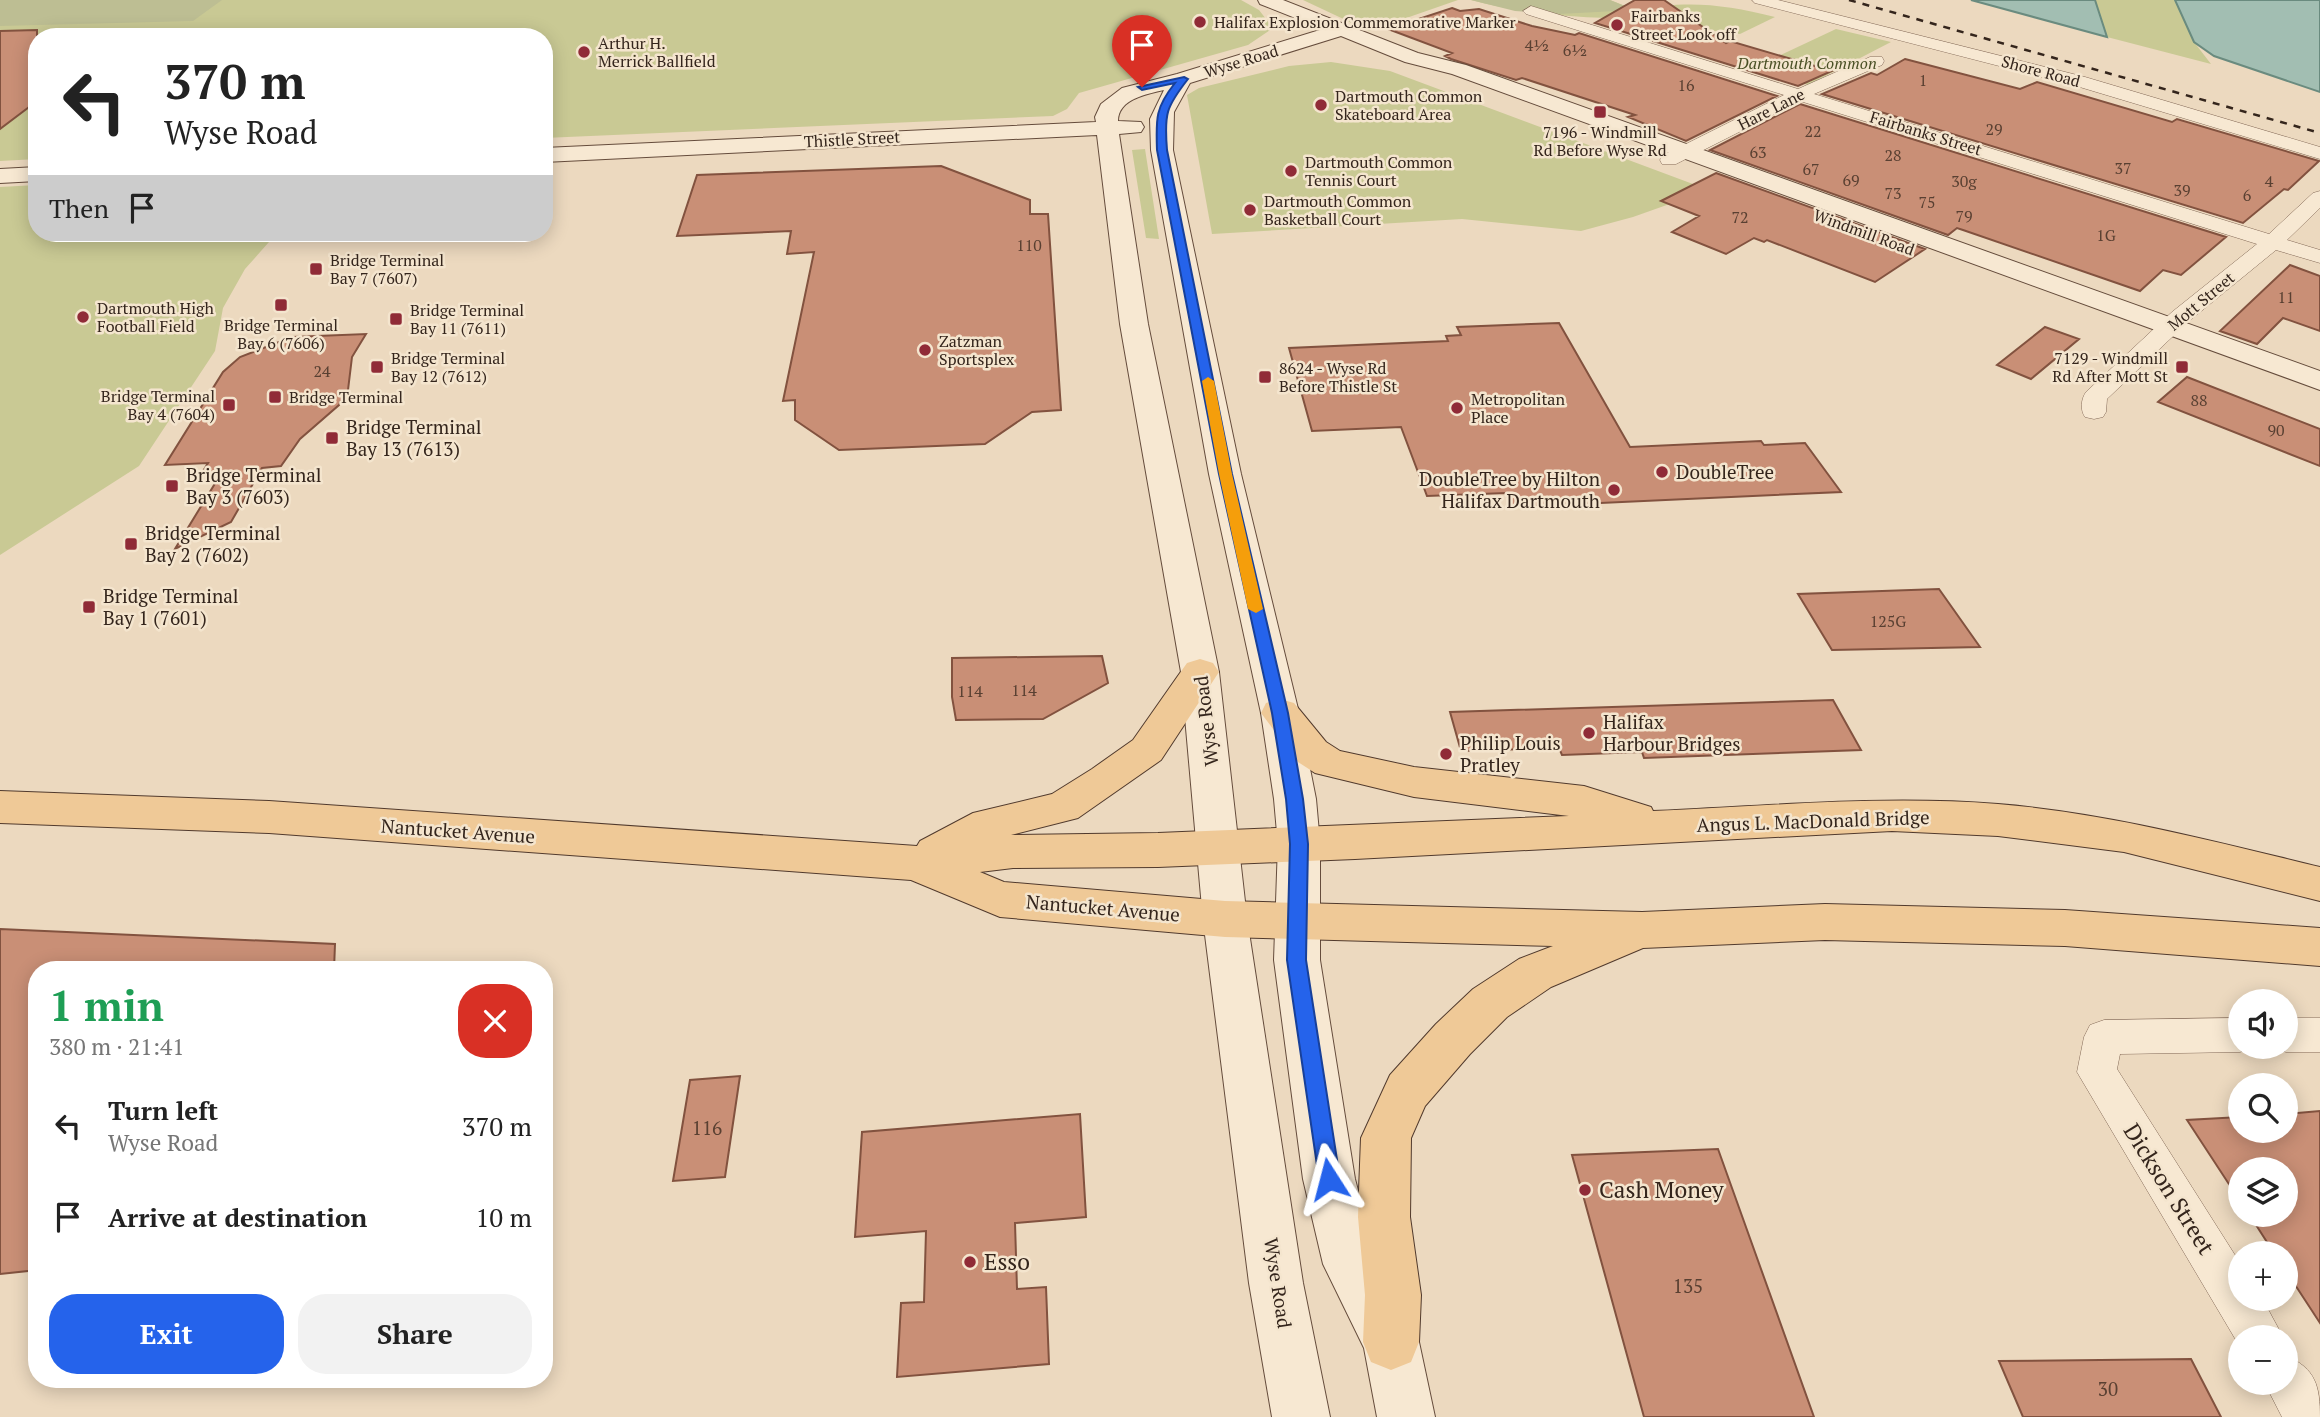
<!DOCTYPE html>
<html lang="en">
<head>
<meta charset="utf-8">
<style>
  body { margin:0; font-family:"PT Serif",serif; background:#f2f2f2; color:#222; height:100vh; display:flex; flex-direction:column; font-size:26px; white-space:nowrap }
  * { box-sizing:border-box; margin:0 }
  p { font-size:23px; color:#767676 }
  .icon { flex:none; width:38px; height:38px; fill:none; stroke:currentColor; stroke-width:2; stroke-linecap:round; stroke-linejoin:round }
  .map { position:relative; flex:1; overflow:hidden }
  .side { position:absolute; left:28px; top:961px; width:525px; height:427px; display:flex; flex-direction:column; background:#fff; border-radius:28px; box-shadow:0 4px 18px #0003 }
  .side>* { flex:none }
  .hud { position:absolute; left:28px; top:28px; width:525px; height:214px; border-radius:28px; box-shadow:0 4px 18px #0003; background:#fff; color:#222; overflow:hidden }
  .fabs { position:absolute; left:2228px; top:989px; display:grid; gap:14px }
  .fabs a { display:grid; place-items:center; width:70px; height:70px; border-radius:50%; background:#fff; box-shadow:0 4px 18px #0003; font-size:35px }
  .pin { position:absolute; display:grid; place-items:center; width:60px; height:60px; color:#fff; margin:-72px -30px; border-radius:50% 50% 50% 0; rotate:-45deg; box-shadow:0 0 7px #0007 }
  .pin .icon { rotate:45deg }
  .me { position:absolute; width:77px; margin:-38px; rotate:351deg; stroke-linejoin:round; filter:drop-shadow(0 0 5px #0008) }
  .turn { display:flex; align-items:center; gap:24px; height:147px; padding:0 21px; font-size:32px }
  .turn .icon { width:91px; height:91px; stroke-width:2.5 }
  .turn b { display:block; font-size:49px; line-height:60px }
  .then { display:flex; align-items:center; height:66px; padding:0 21px; background:#0003; gap:14px; font-size:26px }
  .round { display:grid; place-items:center; flex:none; width:74px; height:74px; border-radius:28px; background:#f2f2f2 }
  .head { display:flex; align-items:center; justify-content:space-between; height:119px; padding:0 21px }
  h1 { font-size:42px; font-weight:600; line-height:52px; color:#1e9e55 }
  .primary-button { display:flex; gap:14px; margin-top:auto; padding:14px 21px }
  .primary-button a { flex:1; height:80px; border-radius:28px; background:#2563eb; color:#fff; font-size:28px; font-weight:600; line-height:80px; text-align:center }
  .primary-button a+a { background:#f2f2f2; color:#222 }
  ul { padding:0; list-style:none }
  li { display:flex; align-items:center; gap:21px; height:91px; padding:0 21px }
  li div { flex:1 }
  li b { display:block; font-size:26px }
  li em { font-style:normal }
  .map>svg:first-child { display:block }
  .green { fill:#c9c994 }
  .cemetery { fill:#bdbe93 }
  .water { fill:#a2beb2; stroke:#6a8b7f; stroke-width:2 }
  .building { fill:#c98f76; stroke:#82523f; stroke-width:2 }
  .lines { fill:none; stroke-linecap:round; stroke-linejoin:round }
  .street-casing { stroke:#846a58; stroke-width:1 }
  .secondary-casing { stroke:#654c3c; stroke-width:2 }
  .primary-casing { stroke:#513a2d; stroke-width:2 }
  .street { fill:#f7e8d2; fill-rule:evenodd }
  .secondary { fill:#f7e8d2; fill-rule:evenodd }
  .primary { fill:#efc997; fill-rule:evenodd }
  .rail { stroke:#34251c; stroke-width:2.5; stroke-dasharray:7 7; stroke-linecap:butt }
  .route { fill:#2563eb; stroke:#184099; stroke-width:2 }
  .slow { fill:#f59e0b }
  .poi-dot { fill:#902b37; stroke:#f4e5ce; stroke-width:2.5 }
  .labels { text-anchor:middle; stroke-width:5; stroke-linejoin:round; paint-order:stroke }
  .far-poi-label { font-size:16px; fill:#34251c; stroke:#f4e5ce; text-anchor:start }
  .number-label { font-size:16px; fill:#594032 }
  .far-street-label { font-size:16px; fill:#34251c; stroke:#f4e5ce }
  .far-park-label { font-size:16px; font-style:italic; fill:#494f24; stroke:#f4e5ce }
  .poi-label { font-size:19px; fill:#34251c; stroke:#f4e5ce; text-anchor:start }
  .street-label { font-size:19px; fill:#34251c; stroke:#f4e5ce }
  .near-number-label { font-size:19px; fill:#594032 }
  .near-street-label { font-size:23px; fill:#34251c; stroke:#f4e5ce }
  .near-poi-label { font-size:23px; fill:#34251c; stroke:#f4e5ce; text-anchor:start }
</style>
</head>
<body>
<div class="map">
<svg width="2320" height="1417" viewBox="0 0 2320 1417">
  <rect width="100%" height="100%" fill="#ecd9bf"/>
  <path class="green" d="M0,0H1241L1259,10L1273,28L1248,45L1079,93L1067,109L1053,116L544,138V37H37V159L0,161Z
    M1303,0H1458L1369,31Z
    M1471,0H1610L1635,10C1687,0 1724,4 1775,17L1740,34L1608,18C1562,17 1516,12 1471,0Z
    M2095,0H2175L2194,42L2211,64L2107,37Z
    M1836,29L1891,42L1808,85L1753,68Z
    M1331,62L1390,71L1709,190L1633,217L1581,231L1462,219L1212,234L1187,95L1199,88L1289,66Z
    M1145,149L1159,239L1146,238L1132,150Z
    M37,185V233H277L245,269L223,308L215,351L139,466L0,555V187Z"/>
  <path class="cemetery" d="M0,0H222L193,21L0,26Z
    M1471,0H1610L1635,10L1559,14L1515,11Z"/>
  <path class="water" d="M1971,0H2095L2107,37Z
    M2175,0H2320V92L2214,56L2194,42Z"/>
  <path class="building" d="M1635,0H1664L1726,43L1730,41L1832,71L1798,86L1595,23Z
    M1452,8L1460,11L1479,9L1532,26L1575,35L1579,33L1777,96L1686,141L1628,117L1635,115L1522,78L1516,80L1451,59L1445,56L1452,53L1388,29Z
    M37,30V101L0,129V31Z
    M1905,59L2020,89L2037,82L2172,122L2177,119L2319,161L2288,190L2284,189L2243,223L1822,94L1871,73L1877,75Z
    M1800,104L2226,237L2181,275L2163,270L2140,291L1963,230L1957,228L1948,235L1710,150Z
    M941,166L1030,200V214H1048L1061,410L1032,412L985,444L839,450L795,420V400L783,401L814,252L787,254L791,231L677,236L697,175Z
    M1716,173L1925,249L1875,282L1767,240L1764,242L1754,238L1726,254L1672,232L1699,216L1661,201Z
    M2290,265L2320,276V331L2283,318L2257,344L2220,331Z
    M1559,323L1630,447L1761,441L1764,445L1805,443L1841,492L1512,507L1506,493L1427,496L1401,427L1312,431L1289,348L1448,341L1446,336L1461,335L1457,327Z
    M2045,327L2079,339L2031,379L1997,365Z
    M366,334L352,357L348,390L339,405L300,439L281,466L262,468L231,522L175,549L222,472L202,473L208,463L165,465L223,372L240,357L292,337Z
    M2187,377L2320,429V466L2158,402Z
    M1939,589L1980,647L1832,650L1798,594Z
    M1102,656L1108,683L1043,719L956,720L952,697V658Z
    M1833,700L1861,750L1644,758L1642,752L1562,755L1559,748L1461,751L1450,712Z
    M0,929L335,944L334,970H37V1270L0,1274Z
    M740,1076L725,1177L673,1181L690,1080Z
    M2320,1111V1323L2286,1271V1253H2274L2249,1214H2286V1169H2240V1201L2187,1120L2240,1117V1130H2286V1114Z
    M1080,1114L1086,1217L1015,1223L1017,1289L1046,1287L1049,1364L897,1377L901,1303L924,1302L926,1231L855,1237L862,1132Z
    M1718,1149L1814,1417H1644L1572,1155Z
    M2191,1359L2221,1417H2023L1999,1361Z"/>
  <g class="lines">
    <g class="street-casing">
      <path id="street" d="M1752,0H1778L2085,77L2320,147V159L2073,85L1755,3Z
        M1531,6L1798,89L1870,57H1882L1884,61L1882,65L1814,94L2269,234L2313,193L2320,191V208L2287,240L2320,250V263L2276,250L2188,322L2107,399L2106,412L2103,417L2094,419L2085,417C2080,410 2081,399 2086,392L2172,312L2257,244L1800,101L1676,164H1662L1660,160L1662,156L1784,95L1526,14L1523,11Z
        M2240,1018V1046L2254,1047L2240,1052L2120,1054L2117,1069L2240,1263V1298H2262L2283,1337H2240V1347L2077,1072L2084,1037L2090,1025L2104,1020Z
        M2286,1018H2320V1052H2286L2272,1047L2286,1046Z
        M2286,1356C2316,1368 2320,1387 2320,1417H2282L2264,1382H2286Z"/>
    </g>
    <g class="secondary-casing">
      <path id="secondary" d="M1258,0H1283L1418,53L1466,65L2320,371V390L1452,74L1405,62L1341,36L1190,83L1174,112L1173,150L1241,474L1299,713L1316,799L1320,844V960L1355,1179L1375,1255L1419,1342L1435,1417H1377L1364,1348L1323,1264L1303,1179L1274,960L1278,844L1274,799L1261,713L1209,474L1151,150L1150,119L1164,90C1147,94 1118,99 1118,121L1141,122L1144,127L1141,132L1119,134L1148,324L1219,672L1247,919L1303,1283L1330,1417H1272L1249,1283L1203,919L1181,672L1120,324L1097,135L544,162V148L1096,122L1095,117L1101,104L1122,88L1177,74L1323,29L1260,4Z
        M37,167V181L0,183V169Z"/>
    </g>
    <g class="primary-casing">
      <path id="primary" d="M1200,659L1213,663L1219,672L1161,760L1078,818L1011,835L1158,833L1569,816L1414,797L1315,773L1298,762L1261,713L1266,703L1280,699L1294,703L1326,742L1340,751L1414,767L1584,786L1651,807L1653,811C1768,806 1883,795 1998,804C2108,813 2212,841 2320,867V901L2124,852L1998,836L1892,831L1355,859L1158,867L1013,868L980,872L1004,882L1225,901L1642,912L1825,904L2065,910L2320,928V966L2065,946L1825,940L1643,948L1551,987L1507,1017L1470,1054L1425,1106L1411,1138L1410,1217L1421,1295L1419,1342L1411,1362L1391,1370L1371,1362L1363,1342L1365,1295L1358,1217L1361,1138L1390,1075L1436,1024L1473,989L1519,959L1553,946L1225,937L1000,917L911,880L269,833L0,823V791L269,801L917,846L920,841L973,813L1052,794L1092,769L1133,740L1187,663Z"/>
    </g>
    <use href="#street" class="street"/>
    <use href="#secondary" class="secondary"/>
    <use href="#primary" class="primary"/>
    <path class="rail" d="M1849,0L2320,133"/>
  </g>
  <path class="route" d="M1184,77L1188,79C1166,107 1164,114 1167,150L1232,474L1288,713L1303,799L1308,844L1306,960L1340,1179L1337,1186L1329,1189L1322,1186L1319,1179L1287,960L1290,844L1286,799L1272,713L1219,474L1157,150C1156,119 1155,108 1175,83L1142,90L1138,87Z"/>
  <path class="slow" d="M1208,377L1214,381L1232,474L1263,609L1256,613L1248,609L1219,474L1202,381Z"/>
  <g class="poi-dot">
    <circle cx="1200" cy="22" r="7"/>
    <circle cx="1617" cy="25" r="7"/>
    <circle cx="584" cy="52" r="7"/>
    <circle cx="1321" cy="105" r="7"/>
    <rect x="1593" y="105" width="14" height="14" rx="3.5"/>
    <circle cx="1291" cy="171" r="7"/>
    <circle cx="1250" cy="210" r="7"/>
    <rect x="309" y="262" width="14" height="14" rx="3.5"/>
    <rect x="274" y="298" width="14" height="14" rx="3.5"/>
    <circle cx="83" cy="317" r="7"/>
    <rect x="389" y="312" width="14" height="14" rx="3.5"/>
    <circle cx="925" cy="350" r="7"/>
    <rect x="370" y="360" width="14" height="14" rx="3.5"/>
    <rect x="2175" y="360" width="14" height="14" rx="3.5"/>
    <rect x="1258" y="370" width="14" height="14" rx="3.5"/>
    <rect x="268" y="390" width="14" height="14" rx="3.5"/>
    <rect x="222" y="398" width="14" height="14" rx="3.5"/>
    <circle cx="1457" cy="408" r="7"/>
    <rect x="325" y="431" width="14" height="14" rx="3.5"/>
    <circle cx="1662" cy="472" r="7"/>
    <rect x="165" y="479" width="14" height="14" rx="3.5"/>
    <circle cx="1614" cy="490" r="7"/>
    <rect x="124" y="537" width="14" height="14" rx="3.5"/>
    <rect x="82" y="600" width="14" height="14" rx="3.5"/>
    <circle cx="1589" cy="733" r="7"/>
    <circle cx="1446" cy="754" r="7"/>
    <circle cx="1585" cy="1190" r="7"/>
    <circle cx="970" cy="1262" r="7"/>
  </g>
  <g class="labels">
    <g class="far-poi-label">
      <text x="1631" y="22">Fairbanks<tspan x="1631" dy="18">Street Look off</tspan></text>
      <text x="1214" y="28">Halifax Explosion Commemorative Marker</text>
      <text x="598" y="49">Arthur H.<tspan x="598" dy="18">Merrick Ballfield</tspan></text>
      <text x="1335" y="102">Dartmouth Common<tspan x="1335" dy="18">Skateboard Area</tspan></text>
      <text x="1600" y="138" text-anchor="middle">7196 - Windmill<tspan x="1600" dy="18">Rd Before Wyse Rd</tspan></text>
      <text x="1305" y="168">Dartmouth Common<tspan x="1305" dy="18">Tennis Court</tspan></text>
      <text x="1264" y="207">Dartmouth Common<tspan x="1264" dy="18">Basketball Court</tspan></text>
      <text x="330" y="266">Bridge Terminal<tspan x="330" dy="18">Bay 7 (7607)</tspan></text>
      <text x="97" y="314">Dartmouth High<tspan x="97" dy="18">Football Field</tspan></text>
      <text x="410" y="316">Bridge Terminal<tspan x="410" dy="18">Bay 11 (7611)</tspan></text>
      <text x="281" y="331" text-anchor="middle">Bridge Terminal<tspan x="281" dy="18">Bay 6 (7606)</tspan></text>
      <text x="939" y="347">Zatzman<tspan x="939" dy="18">Sportsplex</tspan></text>
      <text x="391" y="364">Bridge Terminal<tspan x="391" dy="18">Bay 12 (7612)</tspan></text>
      <text x="2168" y="364" text-anchor="end">7129 - Windmill<tspan x="2168" dy="18">Rd After Mott St</tspan></text>
      <text x="1279" y="374">8624 - Wyse Rd<tspan x="1279" dy="18">Before Thistle St</tspan></text>
      <text x="215" y="402" text-anchor="end">Bridge Terminal<tspan x="215" dy="18">Bay 4 (7604)</tspan></text>
      <text x="289" y="403">Bridge Terminal</text>
      <text x="1471" y="405">Metropolitan<tspan x="1471" dy="18">Place</tspan></text>
    </g>
    <g class="number-label">
      <text x="1537" y="51">4½</text>
      <text x="1575" y="56">6½</text>
      <text x="1923" y="86">1</text>
      <text x="1686" y="91">16</text>
      <text x="1994" y="135">29</text>
      <text x="1813" y="137">22</text>
      <text x="1758" y="158">63</text>
      <text x="1893" y="161">28</text>
      <text x="2123" y="174">37</text>
      <text x="1811" y="175">67</text>
      <text x="1851" y="186">69</text>
      <text x="1964" y="187">30g</text>
      <text x="2269" y="187">4</text>
      <text x="2182" y="196">39</text>
      <text x="1893" y="199">73</text>
      <text x="2247" y="201">6</text>
      <text x="1927" y="208">75</text>
      <text x="1964" y="222">79</text>
      <text x="1740" y="223">72</text>
      <text x="2106" y="241">1G</text>
      <text x="1029" y="251">110</text>
      <text x="2286" y="303">11</text>
      <text x="322" y="377">24</text>
      <text x="2199" y="406">88</text>
      <text x="2276" y="436">90</text>
      <text x="1888" y="627">125G</text>
      <text x="1024" y="696">114</text>
      <text x="970" y="697">114</text>
    </g>
    <g class="far-street-label">
      <text transform="translate(1241 61) rotate(-17)" y="6">Wyse Road</text>
      <text transform="translate(2041 71) rotate(15)" y="6">Shore Road</text>
      <text transform="translate(1771 109) rotate(-27)" y="6">Hare Lane</text>
      <text transform="translate(1926 133) rotate(17)" y="6">Fairbanks Street</text>
      <text transform="translate(852 139) rotate(-3)" y="6">Thistle Street</text>
      <text transform="translate(1864 232) rotate(20)" y="6">Windmill Road</text>
      <text transform="translate(2201 301) rotate(-40)" y="6">Mott Street</text>
    </g>
    <g class="far-park-label">
      <text x="1807" y="69">Dartmouth Common</text>
    </g>
    <g class="poi-label">
      <text x="346" y="434">Bridge Terminal<tspan x="346" dy="22">Bay 13 (7613)</tspan></text>
      <text x="1676" y="479">DoubleTree</text>
      <text x="186" y="482">Bridge Terminal<tspan x="186" dy="22">Bay 3 (7603)</tspan></text>
      <text x="1600" y="486" text-anchor="end">DoubleTree by Hilton<tspan x="1600" dy="22">Halifax Dartmouth</tspan></text>
      <text x="145" y="540">Bridge Terminal<tspan x="145" dy="22">Bay 2 (7602)</tspan></text>
      <text x="103" y="603">Bridge Terminal<tspan x="103" dy="22">Bay 1 (7601)</tspan></text>
      <text x="1603" y="729">Halifax<tspan x="1603" dy="22">Harbour Bridges</tspan></text>
      <text x="1460" y="750">Philip Louis<tspan x="1460" dy="22">Pratley</tspan></text>
    </g>
    <g class="street-label">
      <text transform="translate(1206 721) rotate(-97)" y="7">Wyse Road</text>
      <text transform="translate(1813 821) rotate(-2)" y="7">Angus L. MacDonald Bridge</text>
      <text transform="translate(458 831) rotate(4)" y="7">Nantucket Avenue</text>
      <text transform="translate(1103 908) rotate(5)" y="7">Nantucket Avenue</text>
      <text transform="translate(1278 1283) rotate(81)" y="7">Wyse Road</text>
    </g>
    <g class="near-number-label">
      <text x="707" y="1135">116</text>
      <text x="1688" y="1293">135</text>
      <text x="2108" y="1396">30</text>
    </g>
    <g class="near-street-label">
      <text transform="translate(2169 1189) rotate(58)" y="8">Dickson Street</text>
    </g>
    <g class="near-poi-label">
      <text x="1599" y="1198">Cash Money</text>
      <text x="984" y="1270">Esso</text>
    </g>
  </g>
</svg>
<div class="fabs">
<a><svg class="icon" aria-label="sound" viewBox="0 0 24 24"><path d="M4 9h4l5-4v14l-5-4H4zM17 9q2 3 0 6"/></svg></a>
<a><svg class="icon" aria-label="search" viewBox="0 0 24 24"><circle cx="10" cy="10" r="6"/><path d="M15 15l6 6"/></svg></a>
<a><svg class="icon" aria-label="layers" viewBox="0 0 24 24"><path d="M12 4l9 5-9 5-9-5zM3 14l9 5 9-5"/></svg></a>
<a>+</a>
<a>−</a>
</div>
<div class="pin" style="left:1142px;top:87px;background:#d93025"><svg class="icon" aria-label="arrive" viewBox="0 0 24 24"><path d="M6 21V4h12l-3 4 3 4H6"/></svg></div>
<svg class="me" style="left:1329px;top:1179px" viewBox="-20 -20 40 40"><path d="M0-17L14 15 0 8-14 15z" fill="#2563eb" stroke="#fff" stroke-width="4"/></svg>
<div class="hud">
<div class="turn"><svg class="icon" aria-label="left" viewBox="0 0 24 24"><path d="M17 20v-9H6M10 6l-5 5 5 5"/></svg><div><b>370 m</b>Wyse Road</div></div>
<div class="then">Then<svg class="icon" aria-label="arrive" viewBox="0 0 24 24"><path d="M6 21V4h12l-3 4 3 4H6"/></svg></div>
</div>
<section class="side">
<div class="head"><div><h1>1 min</h1><p>380 m · 21:41</p></div><a class="round" style="background:#d93025;color:#fff"><svg class="icon" aria-label="close" viewBox="0 0 24 24"><path d="M6 6l12 12M18 6L6 18"/></svg></a></div>
<ul>
<li><svg class="icon" aria-label="left" viewBox="0 0 24 24"><path d="M17 20v-9H6M10 6l-5 5 5 5"/></svg><div><b>Turn left</b><p>Wyse Road</p></div><em>370 m</em></li>
<li><svg class="icon" aria-label="arrive" viewBox="0 0 24 24"><path d="M6 21V4h12l-3 4 3 4H6"/></svg><div><b>Arrive at destination</b></div><em>10 m</em></li>
</ul>
<div class="primary-button"><a>Exit</a><a>Share</a></div>
</section>
</div>
</body>
</html>
